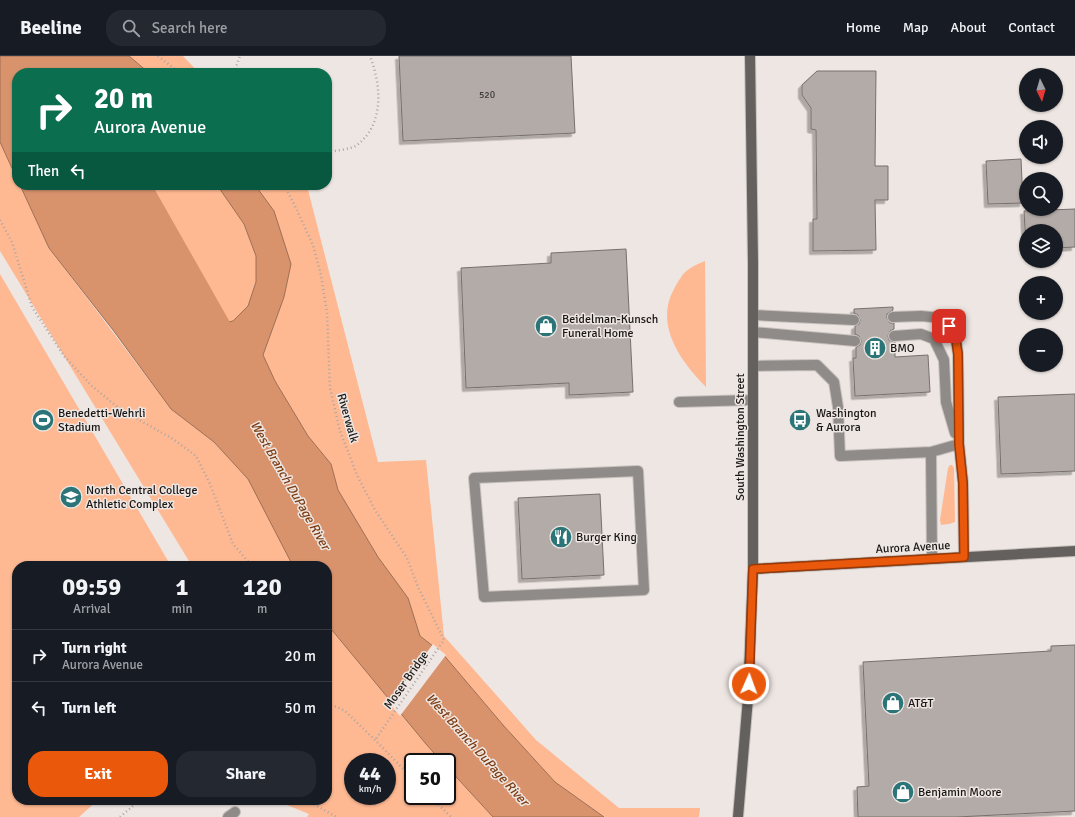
<!DOCTYPE html>
<html lang="en">
<head>
<meta charset="utf-8">
<style>
  body { margin:0; font-family:Signika,sans-serif; background:#242831; color:#f1f3f6; height:100vh; display:flex; flex-direction:column; font-size:15px; white-space:nowrap }
  * { box-sizing:border-box; margin:0 }
  p { font-size:13px; color:#9ea1a6 }
  .icon { flex:none; width:22px; height:22px; fill:none; stroke:currentColor; stroke-width:2; stroke-linecap:round; stroke-linejoin:round }
  .map { position:relative; flex:1; overflow:hidden }
  .drawer { position:absolute; left:12px; top:505px; width:320px; height:244px; display:flex; flex-direction:column; background:#171b24; border-radius:16px; box-shadow:0 1px 3px #0004 }
  .drawer>* { flex:none }
  .top-card { position:absolute; left:12px; top:12px; width:320px; height:122px; border-radius:16px; box-shadow:0 1px 3px #0004; background:#0b6e4f; color:#fff; overflow:hidden }
  .needle { width:26px; rotate:175deg }
  .tools { position:absolute; left:1019px; top:12px; display:grid; gap:8px }
  .tools a { display:grid; place-items:center; width:44px; height:44px; border-radius:50%; background:#171b24; box-shadow:0 1px 3px #0004; font-size:20px }
  .speed { position:absolute; left:344px; top:697px; display:flex; gap:8px; font-size:20px; font-weight:700; text-align:center }
  .speed>* { display:grid; place-content:center; width:52px; height:52px; border-radius:50%; background:#171b24; box-shadow:0 1px 3px #0004; line-height:1 }
  .speed small { font-size:10px; font-weight:400 }
  .speed .limit { border:2px solid #111; border-radius:6px; background:#fff; color:#111 }
  .pin { position:absolute; display:grid; place-items:center; width:34px; height:34px; color:#fff; margin:-17px; border-radius:8px; box-shadow:0 2px 6px #0006 }
  .me { position:absolute; width:44px; margin:-22px; rotate:2deg; stroke-linejoin:round; filter:drop-shadow(0 0 3px #0008) }
  .turn { display:flex; align-items:center; gap:14px; height:84px; padding:0 16px; font-size:18px }
  .turn .icon { width:52px; height:52px; stroke-width:2.5 }
  .turn b { display:block; font-size:28px; line-height:34px }
  .then { display:flex; align-items:center; height:38px; padding:0 16px; background:#0003; gap:8px; font-size:15px }
  .eta { display:flex; justify-content:space-evenly; align-items:center; height:68px; text-align:center }
  .eta b { font-size:24px; font-weight:700; line-height:28px }
  .cta { display:flex; gap:8px; margin-top:auto; padding:8px 16px }
  .cta a { flex:1; height:46px; border-radius:16px; background:#ea580c; color:#fff; font-size:16px; font-weight:700; line-height:46px; text-align:center }
  .cta a+a { background:#242831; color:#f1f3f6 }
  ul { padding:0; list-style:none }
  li { display:flex; align-items:center; gap:12px; height:52px; padding:0 16px; border-top:1px solid #363941 }
  li div { flex:1 }
  li b { display:block; font-size:15px }
  li em { font-style:normal }
  header { display:flex; align-items:center; gap:24px; box-sizing:border-box; height:56px; padding:0 20px; background:#171b24; border-bottom:1px solid #363941 }
  header strong { font-size:19px }
  nav { display:flex; gap:22px; margin-inline-start:auto; font-size:14px }
  .search { width:280px; height:36px; background:#242831; display:flex; align-items:center; gap:10px; box-sizing:border-box; padding:0 14px; border-radius:16px; color:#9ea1a6; font-size:15px }
  .map>svg:first-child { display:block }
  .green { fill:#feb892; fill-rule:evenodd }
  .water { fill:#d8936d; stroke:#9f6e53 }
  .pier { fill:#eee6e2 }
  .lines { fill:none; stroke-linecap:round; stroke-linejoin:round }
  .river { stroke:#d8936d; stroke-width:56 }
  .building { fill:#b2aba7; stroke:#77706c; filter:url(#shadow) }
  .lane-casing { stroke:#c8c1bd; stroke-width:12 }
  .secondary-casing { stroke:#c8c1bd; stroke-width:12 }
  .path { stroke:#aca6a3; stroke-width:2.5; stroke-dasharray:1 3; stroke-linecap:butt }
  .lane { stroke:#8f8b89; stroke-width:10 }
  .secondary { stroke:#64605d; stroke-width:10 }
  .route-casing { stroke:#983908; stroke-width:10 }
  .route { stroke:#ea580c; stroke-width:7 }
  .labels { text-anchor:middle; stroke-width:3; stroke-linejoin:round; paint-order:stroke }
  .number-label { font-size:10px; fill:#3f3c3a }
  .poi-label { font-size:12px; fill:#191715; stroke:#eee6e2; text-anchor:start }
  .street-label { font-size:12px; fill:#191715; stroke:#eee6e2 }
  .water-label { font-size:13px; font-style:italic; fill:#7c3c12; stroke:#eee6e2 }
</style>
</head>
<body>
<header>
<strong>Beeline</strong>
<div class="search"><svg class="icon" aria-label="search" viewBox="0 0 24 24"><circle cx="10" cy="10" r="6"/><path d="M15 15l6 6"/></svg>Search here</div>
<nav><a>Home</a><a>Map</a><a>About</a><a>Contact</a></nav>
</header>
<div class="map">
<svg width="1075" height="761" viewBox="0 0 1075 761">
  <defs>
    <filter id="shadow"><feDropShadow dx="-3.5" dy="3.5" stdDeviation="0" flood-color="#0004"/></filter>
  </defs>
  <rect width="100%" height="100%" fill="#eee6e2"/>
  <path class="green" d="M129,0H183L199,17H149Z
    M0,86L17,123V129H20L49,192L171,353L214,386L248,423L295,510H192L0,195Z
    M130,129H217L244,168L256,200V226L248,250L233,265L218,268L204,266L190,254L182,231L157,181L144,148Z
    M255,129L307,130L378,406L426,404L444,580L536,684L619,752H700L699,761H604L555,726L503,669L442,597L420,580L408,542L378,501L338,434L331,408L308,380L275,325L263,299L284,241L291,208L274,155Z
    M705,205L706,331C681,306 654,269 674,233C684,215 686,213 705,205Z
    M0,218L171,510H17V744H98L79,761H0Z
    M950,409H952L954,412L955,466L949,468L941,469L940,464L948,412Z
    M327,568L426,688L442,706H413V740H447V711L493,761H307L309,758L287,749L283,744H327ZM353,706H387V740H353Z"/>
  <path class="water" d="M0,0H129L149,17H17V123L0,86Z
    M20,129H130L144,148L157,181L182,231L190,254L204,266L218,268L233,265L248,250L256,226V200L244,168L217,129H255L274,155L291,208L284,241L263,299L275,325L308,380L331,408L338,434L378,501L408,542L420,580L442,597L503,669L555,726L604,761H493L447,711V706H442L426,688L327,568V510H293L248,423L214,386L171,353L113,274L49,192Z"/>
  <path class="pier" d="M433,588L446,599L400,660L389,647Z"/>
  <g class="lines">
    <path class="river" d="M120,129L230,323"/>
  </g>
  <path class="building" d="M399,0H571L575,77L403,85Z
    M817,15H876L875,110H888V144H875L876,194L813,195V163H817L816,74L811,73V52L802,39V29Z
    M1021,103L1023,147L988,148L986,105Z
    M1075,153V191L1056,192V175H1026V190L1024,155Z
    M626,193L633,336L569,339V327L466,332L461,212L551,207V197Z
    M893,251V254L887,258V262L890,267H894V273L890,275L888,280L889,284L895,286V301L928,299L930,336L855,340L853,302H856V291L860,289L861,285L859,280L855,278V270L859,268L860,264L858,259L854,257V253Z
    M1075,338V415L1001,418L998,341Z
    M600,438L604,519L522,523L518,442Z
    M1075,589V755L957,761H858L857,731L869,730L863,606L1051,595V590Z"/>
  <g class="lines">
    <g class="lane-casing">
      <path id="lane" d="M753,259L854,264
        M893,261L921,260L942,262L955,277L958,298L959,388L963,427L964,501
        M753,276L855,285
        M894,280L921,278L934,283L944,304L946,346L955,377
        M753,310L817,309L834,326L838,351L840,400L931,396L932,503
        M679,346L753,344
        M931,396L959,388
        M638,415L644,534L484,541L474,422Z
        M228,761L235,756"/>
    </g>
    <g class="secondary-casing">
      <path id="secondary" d="M753,513L1075,495
        M738,761L748,642L753,513V207L750,0"/>
    </g>
    <path class="path" d="M158,0L180,17
      M236,17L235,14L240,0
      M327,96C334,95 352,93 357,89C385,68 381,28 370,0
      M284,129L294,148L313,189L321,219L327,257L330,332L340,375L357,419L375,454L407,502L418,531L444,584L375,684
      M0,164L12,186L32,251L64,300L92,330L115,349L141,365L173,383L196,400L210,428L233,488L252,510
      M327,649L337,651L345,655L375,684L413,723
      M430,740L451,761
      M307,744L336,761
      M120,761L140,744"/>
    <use href="#lane" class="lane"/>
    <use href="#secondary" class="secondary"/>
  </g>
  <g class="lines">
    <g class="route-casing">
      <path id="route" d="M749,628L753,513L964,501L963,427L959,388L958,298L955,277L949,270"/>
    </g>
    <use href="#route" class="route"/>
  </g>
  <defs>
    <g id="shop-disc" transform="scale(1.15)"><circle r="9.5" fill="#2b7578" stroke="#eee6e2"/><path d="M-5-2.5h2.3a2.7 3.5 0 0 1 5.4 0H5L5.5 6h-11ZM-1.5-2.5h3a1.5 2.3 0 0 0-3 0Z" fill="#fff"/></g>
    <g id="building-disc" transform="scale(1.15)"><circle r="9.5" fill="#2b7578" stroke="#eee6e2"/><path d="M-4-6H4V6H1V3H-1V6H-4ZM-2.5-4.3h1.7v1.8h-1.7ZM.8-4.3h1.7v1.8H.8ZM-2.5-1h1.7V.8h-1.7ZM.8-1h1.7V.8H.8Z" fill="#fff"/></g>
    <g id="stadium-disc" transform="scale(1.15)"><circle r="9.5" fill="#2b7578" stroke="#eee6e2"/><path d="M0-5a6.5 5 0 1 0 0 10a6.5 5 0 1 0 0-10ZM-3.5-1.8h7v3.6h-7Z" fill="#fff"/></g>
    <g id="bus-disc" transform="scale(1.15)"><circle r="9.5" fill="#2b7578" stroke="#eee6e2"/><path d="M-5-6H5V4H4V6H2V4H-2V6H-4V4H-5ZM-3.5-4V0h7V-4ZM-3.5 1.2v1.5H-2V1.2ZM2 1.2v1.5H3.5V1.2Z" fill="#fff"/></g>
    <g id="university-disc" transform="scale(1.15)"><circle r="9.5" fill="#2b7578" stroke="#eee6e2"/><path d="M0-5L7-2L0 1L-7-2ZM-4 1L0 2.5L4 1V4Q0 6-4 4Z" fill="#fff"/></g>
    <g id="restaurant-disc" transform="scale(1.15)"><circle r="9.5" fill="#2b7578" stroke="#eee6e2"/><path d="M-5-6h1v4h1v-4h1v4h1v-4h1v5L-1.5 .5V6h-2V.5L-5-1ZM5-6V6H3V1.5H1.5Q1.5-4 5-6Z" fill="#fff"/></g>
  </defs>
  <g fill-rule="evenodd">
    <use href="#shop-disc" x="546" y="270"/>
    <use href="#building-disc" x="875" y="292"/>
    <use href="#stadium-disc" x="43" y="364"/>
    <use href="#bus-disc" x="800" y="364"/>
    <use href="#university-disc" x="71" y="441"/>
    <use href="#restaurant-disc" x="561" y="481"/>
    <use href="#shop-disc" x="893" y="647"/>
    <use href="#shop-disc" x="903" y="736"/>
  </g>
  <g class="labels">
    <g class="number-label">
      <text x="487" y="42">520</text>
    </g>
    <g class="poi-label">
      <text x="562" y="267">Beidelman-Kunsch<tspan x="562" dy="14">Funeral Home</tspan></text>
      <text x="890" y="296">BMO</text>
      <text x="58" y="361">Benedetti-Wehrli<tspan x="58" dy="14">Stadium</tspan></text>
      <text x="816" y="361">Washington<tspan x="816" dy="14">&amp; Aurora</tspan></text>
      <text x="86" y="438">North Central College<tspan x="86" dy="14">Athletic Complex</tspan></text>
      <text x="576" y="485">Burger King</text>
      <text x="908" y="651">AT&amp;T</text>
      <text x="918" y="740">Benjamin Moore</text>
    </g>
    <g class="street-label">
      <text transform="translate(348 362) rotate(74)" y="4">Riverwalk</text>
      <text transform="translate(740 381) rotate(-90)" y="4">South Washington Street</text>
      <text transform="translate(913 491) rotate(-3)" y="4">Aurora Avenue</text>
      <text transform="translate(406 624) rotate(-55)" y="4">Moser Bridge</text>
    </g>
    <g class="water-label">
      <text transform="translate(291 429) rotate(60)" y="5">West Branch DuPage River</text>
      <text transform="translate(478 693) rotate(48)" y="5">West Branch DuPage River</text>
    </g>
  </g>
</svg>
<div class="tools">
<a><svg class="needle" viewBox="-14 -14 28 28"><path d="M0-13l5 13h-10z" fill="#e53935"/><path d="M0 13l5-13h-10z" fill="#9ea1a6"/></svg></a>
<a><svg class="icon" aria-label="sound" viewBox="0 0 24 24"><path d="M4 9h4l5-4v14l-5-4H4zM17 9q2 3 0 6"/></svg></a>
<a><svg class="icon" aria-label="search" viewBox="0 0 24 24"><circle cx="10" cy="10" r="6"/><path d="M15 15l6 6"/></svg></a>
<a><svg class="icon" aria-label="layers" viewBox="0 0 24 24"><path d="M12 4l9 5-9 5-9-5zM3 14l9 5 9-5"/></svg></a>
<a>+</a>
<a>−</a>
</div>
<div class="speed"><div>44<small>km/h</small></div><div class="limit">50</div></div>
<div class="pin" style="left:949px;top:270px;background:#d93025"><svg class="icon" aria-label="arrive" viewBox="0 0 24 24"><path d="M6 21V4h12l-3 4 3 4H6"/></svg></div>
<svg class="me" style="left:749px;top:628px" viewBox="-20 -20 40 40"><circle r="17" fill="#ea580c" stroke="#fff" stroke-width="3"/><path d="M0-11L8 9 0 5-8 9z" fill="#fff"/></svg>
<div class="top-card">
<div class="turn"><svg class="icon" aria-label="right" viewBox="0 0 24 24"><path d="M7 20v-9h11M14 6l5 5-5 5"/></svg><div><b>20 m</b>Aurora Avenue</div></div>
<div class="then">Then<svg class="icon" aria-label="left" viewBox="0 0 24 24"><path d="M17 20v-9H6M10 6l-5 5 5 5"/></svg></div>
</div>
<section class="drawer">
<div class="eta">
<div><b>09:59</b><p>Arrival</p></div>
<div><b>1</b><p>min</p></div>
<div><b>120</b><p>m</p></div>
</div>
<ul>
<li><svg class="icon" aria-label="right" viewBox="0 0 24 24"><path d="M7 20v-9h11M14 6l5 5-5 5"/></svg><div><b>Turn right</b><p>Aurora Avenue</p></div><em>20 m</em></li>
<li><svg class="icon" aria-label="left" viewBox="0 0 24 24"><path d="M17 20v-9H6M10 6l-5 5 5 5"/></svg><div><b>Turn left</b></div><em>50 m</em></li>
</ul>
<div class="cta"><a>Exit</a><a>Share</a></div>
</section>
</div>
</body>
</html>
